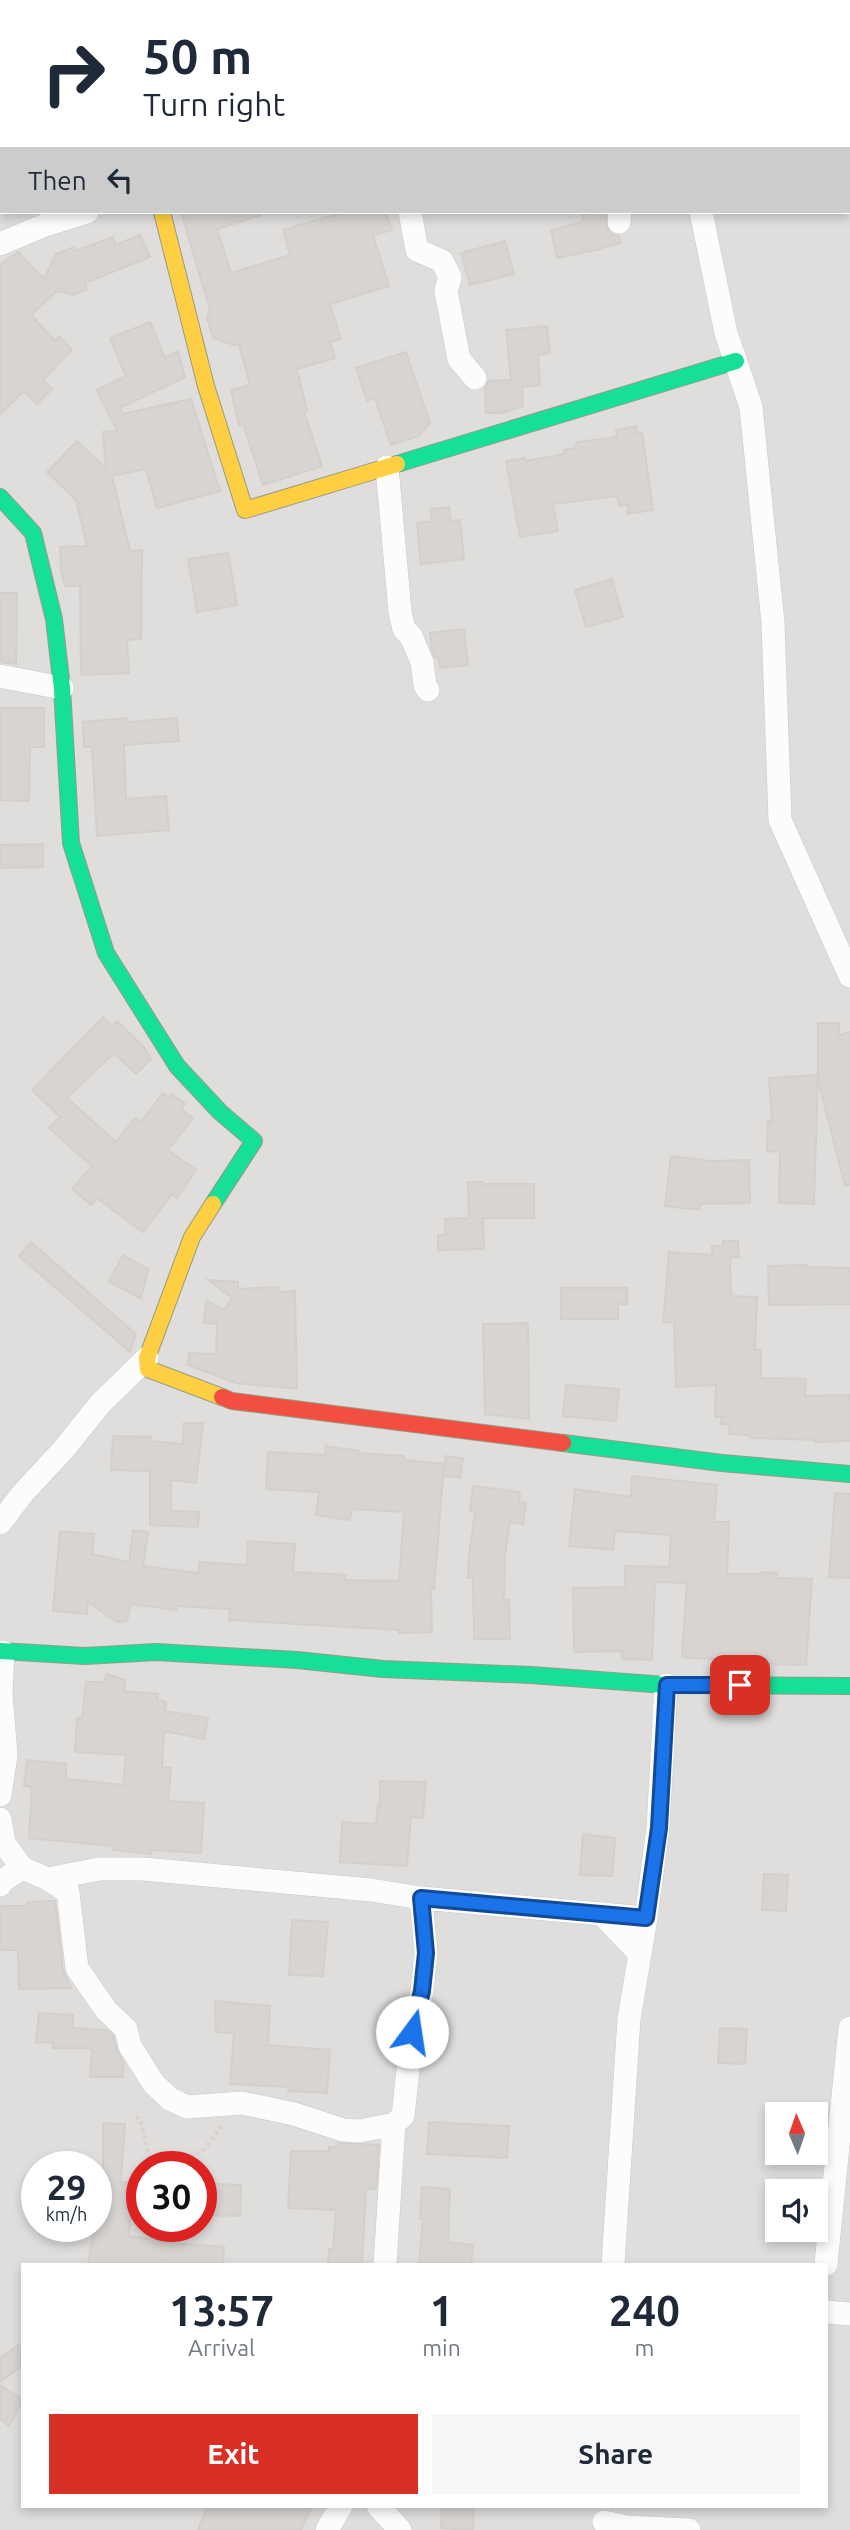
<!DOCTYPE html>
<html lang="en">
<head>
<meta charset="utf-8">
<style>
  body { margin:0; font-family:Ubuntu,sans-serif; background:#f6f6f7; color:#1f2937; height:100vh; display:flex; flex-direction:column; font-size:26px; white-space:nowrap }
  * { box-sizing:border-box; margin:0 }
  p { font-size:23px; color:#747a83 }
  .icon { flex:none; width:38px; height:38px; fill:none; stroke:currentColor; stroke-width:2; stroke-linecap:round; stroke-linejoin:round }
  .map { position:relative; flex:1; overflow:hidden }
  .side { position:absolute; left:21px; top:2263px; width:807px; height:245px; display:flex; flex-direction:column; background:#fff; border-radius:0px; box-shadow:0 4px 10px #0003 }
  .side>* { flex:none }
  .guide { position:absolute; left:0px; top:0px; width:850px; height:214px; box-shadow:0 4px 10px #0003; background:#fff; color:#1f2937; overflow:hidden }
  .needle { width:46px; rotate:358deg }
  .tools { position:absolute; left:765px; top:2102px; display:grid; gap:14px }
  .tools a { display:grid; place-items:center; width:63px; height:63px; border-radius:0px; background:#fff; box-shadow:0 4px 10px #0003; font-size:35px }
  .speed { position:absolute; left:21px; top:2151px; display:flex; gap:14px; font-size:35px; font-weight:700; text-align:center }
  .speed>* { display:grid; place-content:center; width:91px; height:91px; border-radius:50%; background:#fff; box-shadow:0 4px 10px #0003; line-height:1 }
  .speed small { font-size:18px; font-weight:400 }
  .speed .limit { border:10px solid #d22; background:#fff; color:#111 }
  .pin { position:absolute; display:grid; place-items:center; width:60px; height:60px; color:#fff; margin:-30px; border-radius:14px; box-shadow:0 4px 10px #0006 }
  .me { position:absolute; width:77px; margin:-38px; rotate:14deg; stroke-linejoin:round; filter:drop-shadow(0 0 5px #0008) }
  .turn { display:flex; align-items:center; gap:24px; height:147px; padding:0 28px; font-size:32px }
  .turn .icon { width:91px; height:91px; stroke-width:2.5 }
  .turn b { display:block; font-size:49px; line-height:60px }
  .then { display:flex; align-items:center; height:66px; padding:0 28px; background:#0003; gap:14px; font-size:26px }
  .eta { display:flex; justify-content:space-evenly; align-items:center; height:119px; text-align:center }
  .eta b { font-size:42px; font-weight:700; line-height:49px }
  .action { display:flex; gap:14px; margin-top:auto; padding:14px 28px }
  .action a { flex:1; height:80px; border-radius:0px; background:#d93025; color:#fff; font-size:28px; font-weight:700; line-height:80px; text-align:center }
  .action a+a { background:#f6f6f7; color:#1f2937 }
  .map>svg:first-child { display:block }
  .residential { fill:#dfdedc; fill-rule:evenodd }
  .building { fill:#d7d4d2; stroke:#d3d0cc; stroke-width:2 }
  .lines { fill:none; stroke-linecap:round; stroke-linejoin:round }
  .street-casing { stroke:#c9c8c7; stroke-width:24 }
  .fast-casing { stroke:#999a82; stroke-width:18 }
  .slow-casing { stroke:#999a82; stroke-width:18 }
  .jam-casing { stroke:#999a82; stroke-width:18 }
  .path { stroke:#dccecd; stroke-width:3.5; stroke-dasharray:3.5 3.5; stroke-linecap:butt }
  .street { stroke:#fdfcfc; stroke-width:23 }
  .fast { stroke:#16e098; stroke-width:16 }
  .slow { stroke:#ffcf43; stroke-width:16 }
  .jam { stroke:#f24e42; stroke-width:16 }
  .route-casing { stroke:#114b97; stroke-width:18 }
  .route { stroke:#1a73e8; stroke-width:12 }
</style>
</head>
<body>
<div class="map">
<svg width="850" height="2530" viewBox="0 0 850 2530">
  <rect width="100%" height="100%" fill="#f0eeeb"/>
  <path class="residential" d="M0,0H850V2530H0ZM2,2H849V212H2ZM777,2114H816V2152H777ZM37,2166H96V2226H37ZM142,2166H201V2226H142ZM777,2191H816V2230H777ZM23,2264H826V2506H23Z"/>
  <path class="building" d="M181,212H261V215L217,229L231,273L290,255L283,230L344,212H386L392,230L373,235L389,286L330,304L341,339L330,342L335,358L297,369L307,410L304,411L322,466L263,485L243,424L239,425L231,390L250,385L239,344L234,345L213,338L207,317L210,310Z
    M595,212H606L607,228L611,234L619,236L620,243L601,248L602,249L557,258L551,230L583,222L582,214Z
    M140,235L150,257L85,283L87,289L74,295L57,291L31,315L55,341L59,336L72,350L43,380L52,389L37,404L24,391L0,414V265L18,252L44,279L56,254L74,247L75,251L113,237L115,245Z
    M505,241L514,274L470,285L461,253Z
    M150,322L165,358L178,351L185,377L120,408L123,414L191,399L220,491L157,508L146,469L112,476L130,551L142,550L141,639L127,640L129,673L81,675L80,586H65L61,571L60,547L87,546L76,500L47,472L77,441L106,469L103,432L117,431L97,390L126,376L110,338Z
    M547,326L550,353L538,355L540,385L522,387L523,406L503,413H486L485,388L488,381L511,380L506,330Z
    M406,352L430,423L419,436L391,445L375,398L367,401L356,368Z
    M636,426L637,433H642L653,510L627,514L629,505L619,506L617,496L553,504L558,531L520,537L506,461L525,458L526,461L564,454V450L575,448L577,442L611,438L617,436L616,430Z
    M449,507L451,521L460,520L464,559L421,564L417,523L432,521L430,509Z
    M228,553L237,605L197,612L188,559Z
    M612,579L623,617L586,627L575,590Z
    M0,593H17L16,664L0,662Z
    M464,629L468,665L440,668L439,659L435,657L432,649L430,633Z
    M0,708H44V747H30L29,801L0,800Z
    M126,718L127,722L177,718L179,741L124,745L126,799L166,796L169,830L97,836L92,747H84L83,722Z
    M43,844V867L1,868L0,845Z
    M103,1017L112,1026L117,1021L144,1047L151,1059L136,1074L114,1053L67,1098L116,1142L135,1118L141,1122L163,1093L169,1098L172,1094L185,1104L181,1109L193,1118L168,1150L196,1170L177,1198L172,1194L143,1232L97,1198L91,1205L72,1189L92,1166L49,1128L60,1117L32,1090Z
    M818,1023H839V1035L850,1032V1185L845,1186L818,1080Z
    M818,1075L814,1204L779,1203L780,1152L767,1151L768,1121H772L769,1078Z
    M671,1156L710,1161L749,1160L750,1203L700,1204L699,1210L665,1206Z
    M468,1182H482V1184H534V1218H483L484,1249L438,1250V1235H445V1219L469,1218Z
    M723,1241H738L739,1257L730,1258L731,1296L757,1297L755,1350H761V1378L806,1379L805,1396L850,1395V1441L815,1442V1440L750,1438V1435L729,1434L730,1424H721L722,1417H715L716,1385L676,1387L674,1323L663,1322L669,1252L712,1255V1246H723Z
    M31,1242L136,1334L130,1352L19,1256Z
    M123,1255L148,1269L141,1299L109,1281Z
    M806,1265V1267L850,1268V1304L769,1305L768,1266Z
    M208,1280L238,1282V1289L278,1287L281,1292L295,1291L297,1389L236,1383L188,1365L189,1353L216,1354L217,1324L204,1323L206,1300L224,1310L232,1298Z
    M561,1288H627V1304H618V1319H561Z
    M528,1323L529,1419L485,1414L483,1324Z
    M566,1385L619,1389L616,1421L563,1416Z
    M184,1423H203L196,1483L171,1480V1511L199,1512L198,1527L150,1525V1471L111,1470L113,1436L151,1437V1441L183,1444Z
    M326,1446L360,1451V1453L404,1456V1460L444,1464L434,1589H431L432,1632L399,1633V1630L229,1620L230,1609L177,1606L176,1610L131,1604L127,1621L117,1622L88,1602L87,1614L53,1611L60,1531L94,1534L92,1554L129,1562L133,1530L148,1532L143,1566L199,1573V1562L247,1565L248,1541L295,1544L293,1572L346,1575L345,1580L399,1581L404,1512L352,1509L350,1520L316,1515L319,1492L266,1489L268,1452L325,1455Z
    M446,1456L463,1458L460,1478L443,1475Z
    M632,1476L717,1485L714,1522H729L727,1574H761V1572L777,1573L776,1578L812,1579L806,1665L768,1664L767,1667H751L732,1666L733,1661L682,1657L687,1583L655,1582L652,1660L622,1659V1651L574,1652L573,1588L625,1587V1566L669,1567L671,1535L615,1531L613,1550L569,1546L575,1489L631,1497Z
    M473,1486L520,1492L519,1502L526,1503L523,1524L510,1522L505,1554L504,1600H509L510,1639H474L473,1578H468L469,1555L475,1512L470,1511Z
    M835,1493L850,1494V1578L829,1577Z
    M107,1674L125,1680L124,1691L158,1694L157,1700L166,1702L165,1711L208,1718L204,1739L164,1731L162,1767L171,1768L168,1801L204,1803L201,1853L151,1850V1854L113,1850L114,1846L29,1838L32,1787L24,1786L27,1760L66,1764V1779L123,1785L126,1755L75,1752L77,1718H82L86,1682H103Z
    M380,1781L426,1782L423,1818L411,1817L407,1866L340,1862L342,1822L376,1824L378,1805L380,1806Z
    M583,1834L615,1838L612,1876L580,1875Z
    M764,1874L788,1875L786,1911L762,1910Z
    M55,1901L63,1970L71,1988L19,1989L18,1950H0V1906H27L28,1902Z
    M292,1920L328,1922L323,1976L289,1975Z
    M215,2001L270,2006L268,2045L330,2050L327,2093L288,2091L289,2087L230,2084L234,2033L216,2032Z
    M39,2013L73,2015V2028L107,2030L113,2036L117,2050L123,2062V2077H90L92,2048H53V2043L36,2042Z
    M720,2028L747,2029L745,2064L718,2063Z
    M429,2122L509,2126L507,2158L427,2154Z
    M103,2123L125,2124L121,2182H133L129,2236L158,2240L157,2242L224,2247L223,2264H88L94,2229L97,2230L100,2180H103Z
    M338,2143L379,2145L376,2189H366L362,2264H328L329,2249H333L336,2210L288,2208L291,2151H329V2147H336Z
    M201,2183L241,2185L240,2216L201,2215Z
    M422,2187L450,2189L448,2242L473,2245L471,2264H419L423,2219H420Z
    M23,2342V2365L0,2382V2358Z
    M0,2385L23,2400L9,2426L0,2419Z
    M207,2506H312L301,2530H198Z
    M442,2506H474L473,2530L441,2528Z"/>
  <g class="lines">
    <g class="street-casing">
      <path id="street" d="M132,0L133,2
        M392,0V2
        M640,0V2
        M0,180L2,182
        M410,212L417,250L442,261L450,277L446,291L459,359L475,378
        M701,212L726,333L751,407L773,623L780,820L850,976
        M619,222L620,212
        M0,244L45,225L87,212
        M387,467L400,612L404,629L411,636L422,662L425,685L428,690
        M0,676L62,688
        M0,1523L23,1493L63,1450L100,1404L147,1358
        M0,1795L6,1755L1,1695L3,1652
        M0,1819L4,1843L22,1868L48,1879L99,1869H143L371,1890L421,1898L646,1918
        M48,1879L68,1892L77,1968L106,2010L126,2029L130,2046L154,2084L170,2099L187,2107L242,2103L294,2114L343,2130L360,2131L394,2124L385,2264
        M0,1885L2,1881L22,1868
        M602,1914L640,1954
        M394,2124L403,2116L412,2032L422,1991L426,1953L421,1898
        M613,2264L629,2019L646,1918L658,1828L666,1685
        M826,2264L850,2028
        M826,2312L850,2314
        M378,2506L400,2530
        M604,2522L627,2527L689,2530
        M327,2530L341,2506"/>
    </g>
    <g class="fast-casing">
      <path id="fast" d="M397,464L736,361
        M0,497L33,533L54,619L62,688L71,843L106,953L177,1066L220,1112L254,1141L213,1204
        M563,1443L722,1463L850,1474
        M0,1651L85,1656L156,1652L297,1660L383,1669L531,1675L666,1685L850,1686"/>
    </g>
    <g class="slow-casing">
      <path id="slow" d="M162,212L206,386L245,510L397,464
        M213,1204L192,1237L147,1358L148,1369L222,1397"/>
    </g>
    <g class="jam-casing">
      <path id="jam" d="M222,1397L232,1401L563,1443"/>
    </g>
    <path class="path" d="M136,2116L142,2125L151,2166
      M174,2166V2162L203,2151L222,2125
      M142,2197V2215
      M144,2226V2229L155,2233L161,2238L162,2264"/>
    <use href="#street" class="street"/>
    <use href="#fast" class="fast"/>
    <use href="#slow" class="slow"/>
    <use href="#jam" class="jam"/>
  </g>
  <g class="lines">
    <g class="route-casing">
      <path id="route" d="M412,2032L422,1991L426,1953L421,1898L646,1918L659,1828L667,1685H740"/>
    </g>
    <use href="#route" class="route"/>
  </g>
</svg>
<div class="tools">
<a><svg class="needle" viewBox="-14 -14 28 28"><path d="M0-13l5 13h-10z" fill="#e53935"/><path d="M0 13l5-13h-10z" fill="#747a83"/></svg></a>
<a><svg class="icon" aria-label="sound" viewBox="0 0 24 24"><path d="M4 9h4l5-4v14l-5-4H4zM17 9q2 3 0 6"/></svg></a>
</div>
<div class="speed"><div>29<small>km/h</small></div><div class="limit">30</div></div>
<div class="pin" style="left:740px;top:1685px;background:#d93025"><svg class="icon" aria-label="arrive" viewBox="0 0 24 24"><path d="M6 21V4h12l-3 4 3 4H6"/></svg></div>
<svg class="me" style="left:412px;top:2032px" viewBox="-20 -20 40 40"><circle r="19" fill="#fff"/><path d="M0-13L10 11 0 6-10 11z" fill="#1a73e8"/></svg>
<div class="guide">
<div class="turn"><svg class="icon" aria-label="right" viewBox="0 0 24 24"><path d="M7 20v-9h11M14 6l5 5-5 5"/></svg><div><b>50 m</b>Turn right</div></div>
<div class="then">Then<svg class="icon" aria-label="left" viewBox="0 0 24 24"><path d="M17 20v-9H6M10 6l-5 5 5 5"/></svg></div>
</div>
<section class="side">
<div class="eta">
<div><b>13:57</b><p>Arrival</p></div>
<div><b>1</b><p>min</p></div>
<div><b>240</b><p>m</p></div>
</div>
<div class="action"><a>Exit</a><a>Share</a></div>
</section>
</div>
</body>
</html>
